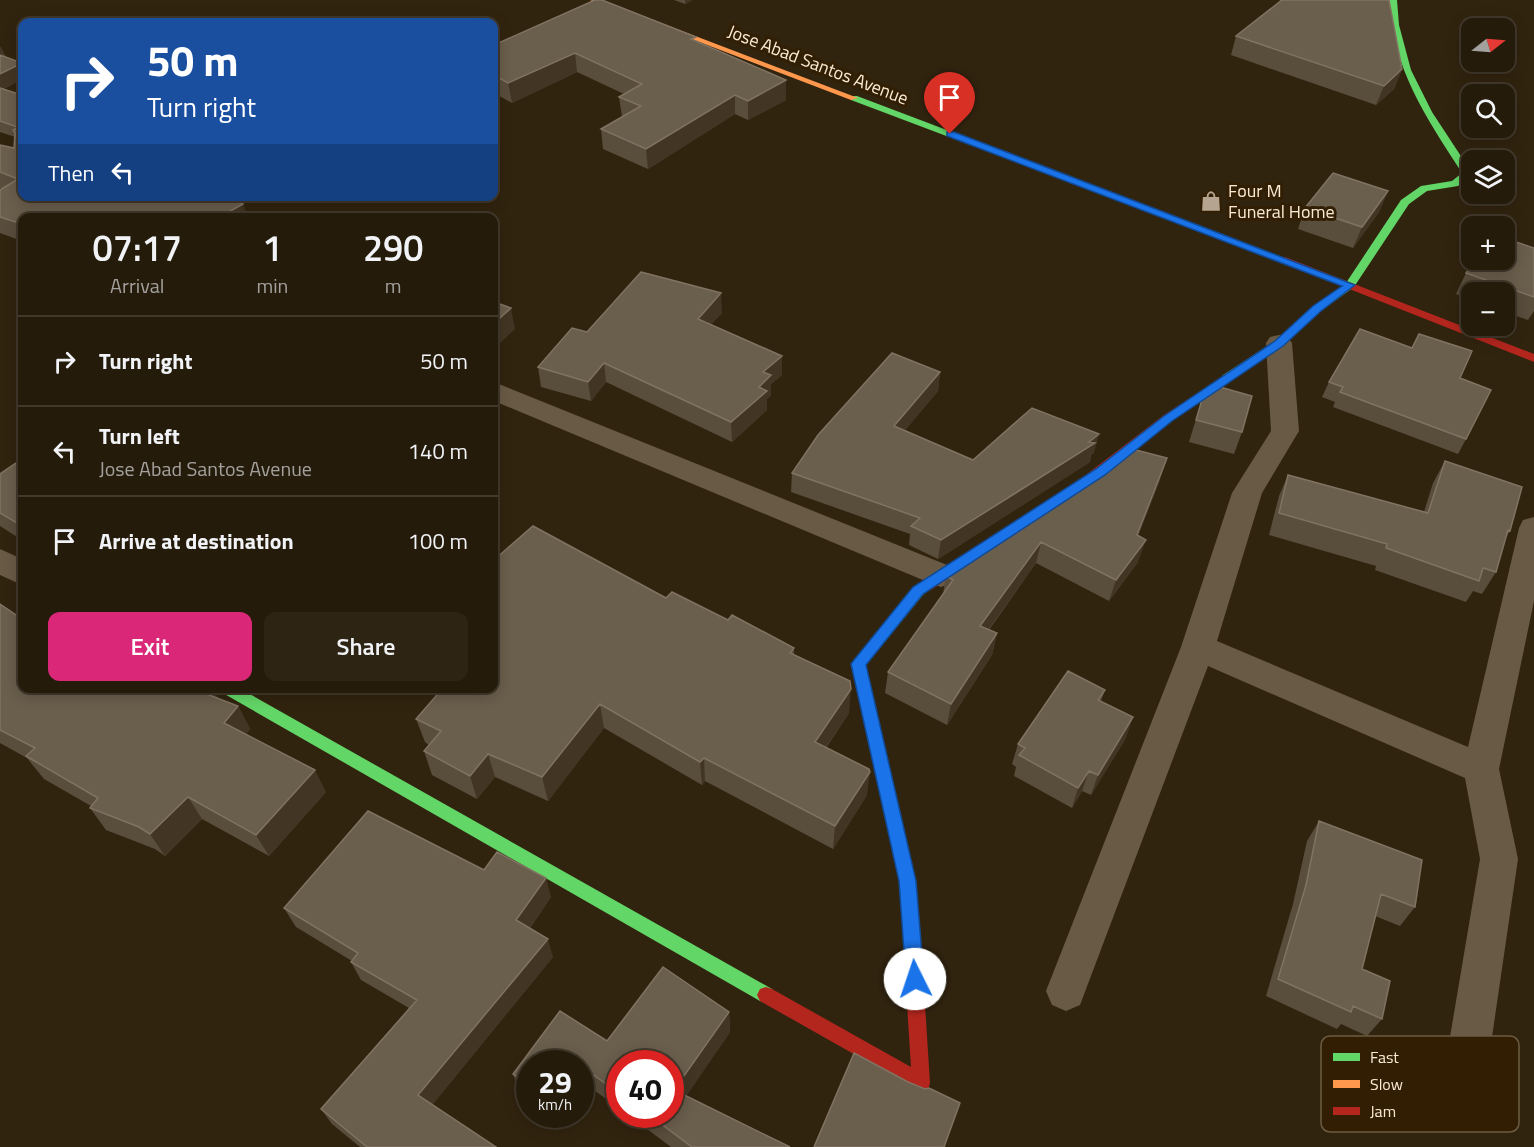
<!DOCTYPE html>
<html lang="en">
<head>
<meta charset="utf-8">
<style>
  body { margin:0; font-family:"Titillium Web",sans-serif; background:#2d2414; color:#f1f3f6; height:100vh; display:flex; flex-direction:column; font-size:22px; white-space:nowrap }
  * { box-sizing:border-box; margin:0 }
  p { font-size:20px; color:#a3a19d }
  .icon { flex:none; width:33px; height:33px; fill:none; stroke:currentColor; stroke-width:2; stroke-linecap:round; stroke-linejoin:round }
  .map { position:relative; flex:1; overflow:hidden }
  .sheet { position:absolute; left:18px; top:213px; width:480px; height:480px; display:flex; flex-direction:column; background:#251b0b; border-radius:12px; box-shadow:0 3px 15px #0003,0 0 0 2px #42392c }
  .sheet>* { flex:none }
  .banner { position:absolute; left:18px; top:18px; width:480px; height:183px; border-radius:12px; box-shadow:0 3px 15px #0003,0 0 0 2px #42392c; background:#1a4fa0; color:#fff; overflow:hidden }
  .needle { width:39px; rotate:73deg }
  .buttons { position:absolute; left:1461px; top:18px; display:grid; gap:12px }
  .buttons a { display:grid; place-items:center; width:54px; height:54px; border-radius:12px; background:#251b0b; box-shadow:0 3px 15px #0003,0 0 0 2px #42392c; font-size:30px }
  .speed { position:absolute; left:516px; top:1050px; display:flex; gap:12px; font-size:30px; font-weight:700; text-align:center }
  .speed>* { display:grid; place-content:center; width:78px; height:78px; border-radius:50%; background:#251b0b; box-shadow:0 3px 15px #0003,0 0 0 2px #42392c; line-height:1 }
  .speed small { font-size:15px; font-weight:400 }
  .speed .limit { border:9px solid #d22; background:#fff; color:#111 }
  .pin { position:absolute; display:grid; place-items:center; width:51px; height:51px; color:#fff; margin:-62px -26px; border-radius:50% 50% 50% 0; rotate:-45deg; box-shadow:0 0 6px #0007 }
  .pin .icon { rotate:45deg }
  .me { position:absolute; width:66px; margin:-33px; rotate:356deg; stroke-linejoin:round; filter:drop-shadow(0 0 4px #0008) }
  .turn { display:flex; align-items:center; gap:21px; height:126px; padding:0 30px; font-size:27px }
  .turn .icon { width:78px; height:78px; stroke-width:2.5 }
  .turn b { display:block; font-size:42px; line-height:51px }
  .then { display:flex; align-items:center; height:57px; padding:0 30px; background:#0003; gap:12px; font-size:22px }
  .eta { display:flex; justify-content:space-evenly; align-items:center; height:102px; text-align:center }
  .eta b { font-size:36px; font-weight:600; line-height:42px }
  .cta { display:flex; gap:12px; margin-top:auto; padding:12px 30px }
  .cta a { flex:1; height:69px; border-radius:12px; background:#db2777; color:#fff; font-size:24px; font-weight:600; line-height:69px; text-align:center }
  .cta a+a { background:#2d2414; color:#f1f3f6 }
  ul { padding:0; list-style:none }
  li { display:flex; align-items:center; gap:18px; height:90px; padding:0 30px; border-top:2px solid #42392c }
  li div { flex:1 }
  li b { display:block; font-size:22px }
  li em { font-style:normal }
  .map>svg:first-child { display:block }
  .lines { fill:none; stroke-linecap:round; stroke-linejoin:round }
  .street { fill:#695a45; fill-rule:evenodd }
  .fast { fill:#63d668; fill-rule:evenodd }
  .slow { fill:#ff974d; fill-rule:evenodd }
  .jam { fill:#b3261e; fill-rule:evenodd }
  .wall { fill:#594d3c }
  .shaded-wall { fill:#423523 }
  .building { fill:#6a5e4c; stroke:#817362; stroke-width:1.5 }
  .route { fill:#1a73e8; stroke:#114b97; stroke-width:1.5 }
  .labels { text-anchor:middle; stroke-width:6; stroke-linejoin:round; paint-order:stroke }
  .far-street-label { font-size:18px; fill:#fae9d5; stroke:#321f03 }
  .far-poi-label { font-size:18px; fill:#fae9d5; stroke:#321f03; text-anchor:start }
  .key { fill:#321f03; stroke:#6e5c42; stroke-width:1.5 }
  .key-label { font-size:16px; fill:#fae9d5 }
</style>
</head>
<body>
<div class="map">
<svg width="1534" height="1147" viewBox="0 0 1534 1147">
  <rect width="100%" height="100%" fill="#31240f"/>
  <g class="lines">
    <path class="street" d="M1279,335L1288,337L1292,343L1299,431L1262,493L1217,641L1468,747L1519,528L1523,520L1534,517V601L1499,769L1518,859L1492,1037L1486,1052L1471,1058L1456,1052L1450,1037L1480,859L1465,778L1208,666L1080,1005L1066,1011L1052,1005L1046,991L1181,647L1232,493L1271,431L1266,343L1270,337Z
      M494,382L952,567L957,575L952,583L941,587L930,583L494,401Z
      M0,549L22,559V585L0,575Z"/>
    <path class="fast" d="M1389,0H1397L1399,25L1411,70L1432,112L1472,173L1458,186L1427,191L1409,204L1354,287L1321,311L1283,345L1231,381H1223L1221,378L1223,375L1275,341L1313,307L1346,283L1401,200L1421,186L1452,181L1462,173C1424,114 1394,71 1389,0Z
      M851,96H857L1290,260L1285,263L1281,262L851,100Z
      M926,581L931,582L933,586L923,595L866,665L916,881L921,942L918,948L912,950L906,948L903,942L900,881L852,664L913,587Z
      M219,688H239L772,989L775,995L772,1001L766,1003L760,1001L221,692Z"/>
    <path class="slow" d="M590,0H601L858,98L851,100Z"/>
    <path class="jam" d="M1285,257L1534,354V362L1281,262V258Z
      M1227,374L1231,375L1233,378L1231,381L1172,421L1086,487H1078L1076,484L1078,481L1164,415Z
      M1016,522L1023,527L1021,530L931,590H921L919,586L921,582Z
      M912,934L918,936L921,942L930,1083L928,1090L921,1092L760,1001L757,995L760,989L766,987L772,989L911,1067L903,942L906,936Z"/>
  </g>
  <path class="wall" d="M674,0H692L685,4Z
    M1279,0H1389L1402,69L1394,89L1376,105L1231,55L1236,36L1281,1Z
    M696,41L786,80V100L748,120L735,114L648,169L603,149L601,129L622,117L619,97L624,94L577,72L512,103L494,93V45Z
    M0,47L1,48L6,57L22,63V79L4,89L22,95V196L66,200H84L77,196H223L22,218V241L0,233V190L2,189L0,188V145L14,148L15,137L0,132Z
    M1388,191L1379,212L1353,248L1298,229L1305,208Z
    M1534,248V311L1528,320L1504,312V292H1472V300L1456,294L1466,273Z
    M722,313L711,324L782,375L771,384V395L767,399V410L732,442L606,382L591,401L541,387L538,367L587,332Z
    M940,372L938,391L905,430L973,460L1094,453L1091,455L1090,462L938,559L909,545L910,534L791,492L792,473Z
    M1460,378L1466,439L1458,454L1333,407L1335,402L1322,397L1329,382Z
    M1204,393L1242,432L1234,454L1189,442Z
    M22,459V540L0,526V474Z
    M1445,461L1510,531L1505,538L1496,572L1482,594L1473,591L1466,602L1375,570L1376,566L1269,535L1279,496L1288,475L1424,512L1433,483Z
    M1160,480L1138,536V562L1109,601L1036,563L989,630L997,633L992,655L947,725L885,693L888,672L943,594L946,576Z
    M666,598L728,620L794,648V655L849,713L826,748L867,795L833,849L705,781L702,785L604,728L548,801L495,777L477,799L432,775L424,751L429,745L425,742L416,719L437,695L424,688H494Z
    M0,604L22,688L218,699L238,706L250,729L246,734L326,792L269,856L202,819L165,856L155,849L106,830L90,808L91,806L44,779L27,758L0,743Z
    M1105,690L1101,701L1126,738L1091,795L1082,791L1072,808L1014,776L1016,767L1012,764L1018,744Z
    M1319,821L1415,907L1400,926L1375,916L1362,969L1382,1019L1367,1036L1341,1024L1337,1029L1266,996L1293,904L1307,841Z
    M484,870L551,897L530,928L553,957L432,1105L496,1147H360L332,1124L321,1109L409,1008L361,980L351,962L352,961L296,927L284,908Z
    M663,967L729,1012L730,1032L686,1096L790,1147H671L627,1114H670V1064H620V1109L580,1080V1064H530V1099L520,1093L513,1074L560,1011L607,1041Z"/>
  <path class="shaded-wall" d="M685,0H692L685,4Z
    M0,48H1L7,61L0,63Z
    M575,53L577,72L512,103L508,83Z
    M22,63V79L0,91V74Z
    M1402,69L1394,89L1376,105L1384,86Z
    M786,80V100L748,120V101Z
    M735,95V114L648,169L646,149Z
    M1388,191L1379,212L1353,248L1362,227Z
    M243,204L248,218H218Z
    M721,293L722,313L699,338L698,319Z
    M511,308L515,329L494,349V323Z
    M782,356V375L771,384V395L767,399V410L732,442L731,422L759,387L763,372Z
    M604,363L606,382L591,401L588,382Z
    M940,372L938,391L893,445L894,426Z
    M1099,434L1094,453L1091,455L1090,462L938,559L941,540L1089,442Z
    M1167,458L1160,480L1130,557L1137,535Z
    M1146,540L1138,562L1109,601L1116,580Z
    M1041,542L1036,563L976,647L980,626Z
    M997,633L992,655L947,725L951,704Z
    M207,688H213L223,708L204,693Z
    M851,689L849,713L813,766L815,742Z
    M600,704L604,728L548,801L542,777Z
    M238,706L250,729L236,746L224,723Z
    M1133,717L1126,738L1091,795L1098,775Z
    M488,754L495,777L477,799L470,776Z
    M704,758L705,781L702,785L700,762Z
    M315,770L326,792L269,856L256,835Z
    M1089,771L1082,791L1072,808L1078,788Z
    M870,772L867,795L833,849L835,826Z
    M188,797L202,819L165,856L150,834Z
    M546,878L551,897L522,939L516,920Z
    M548,939L553,957L427,1111L418,1095Z
    M729,1012L730,1032L677,1109L674,1090Z"/>
  <path class="building" d="M595,0H602L696,37L691,39L786,80L748,101L735,95L646,149L601,129L641,106L619,97L642,84L575,53L508,83L494,75V45Z
    M1282,0H1389L1402,69L1384,86L1236,36Z
    M0,55L22,63L0,74Z
    M0,88L22,95V123L17,127L0,121Z
    M22,125V196H58L66,200L97,201L100,199L98,196H223L243,204L218,218H22V224L0,217V190L18,179L0,172V145L14,148L15,133L13,130Z
    M1333,173L1388,191L1362,227L1305,208Z
    M1504,238L1534,248V297L1466,273L1475,260H1504Z
    M641,272L721,293L698,319L782,356L763,372L771,375L759,387L767,391L731,422L604,363L588,382L538,367L572,328L587,332Z
    M494,302L511,308L494,323Z
    M1360,329L1412,348L1419,334L1472,351L1460,378L1491,390L1466,439L1340,392L1343,387L1329,382Z
    M892,353L940,372L894,426L973,460L1032,408L1099,434L1089,442L1095,443L941,540L911,526L920,518L792,473L818,435Z
    M1212,387H1220L1252,396L1242,432L1196,420L1204,393Z
    M1132,449L1167,458L1137,535L1146,540L1116,580L1041,542L980,626L997,633L951,704L888,672L953,580L946,576L951,569Z
    M22,459V526L0,513V474Z
    M1445,461L1522,487L1510,531L1508,530L1496,572L1483,568L1479,581L1386,548L1387,544L1279,513L1288,475L1428,513Z
    M533,526L666,598L672,592L728,620L732,615L794,648L790,653L850,681L851,689L815,742L869,769L870,772L835,826L704,758L700,762L600,704L542,777L488,754L470,776L424,751L441,731L416,719L443,688H494V560Z
    M0,604L22,619V688H207L204,693L238,706L224,723L315,770L256,835L188,797L150,834L139,827L90,808L98,798L26,756L35,748L0,730Z
    M1068,671L1105,690L1098,700L1133,717L1098,775L1089,771L1078,788L1019,755L1025,748L1018,744Z
    M368,811L484,870L497,852L546,878L516,920L548,939L418,1095L496,1147H367L321,1109L417,1000L351,962L358,953L284,908Z
    M1319,821L1422,860L1415,907L1381,894L1362,969L1390,981L1382,1019L1353,1006L1351,1012L1278,979L1306,885Z
    M663,967L729,1012L674,1090L790,1147H692L648,1114H670V1064H620V1094L580,1065V1064H579L575,1060L572,1064H530V1085L513,1074L560,1011L607,1041Z
    M854,1053L908,1082L925,1089L929,1088L960,1103L944,1147H814Z"/>
  <path class="route" d="M947,132H954L1355,285L1321,311L1283,346L1172,421L1105,475L923,594L866,665L916,881L924,979L922,985L915,988L909,985L906,979L899,881L851,664L854,660L913,587L1096,469L1164,416L1275,341L1313,306L1342,286L947,136Z"/>
  <defs>
    <g id="shop-bare" transform="scale(1.62)"><path d="M-5-2.5h2.3a2.7 3.5 0 0 1 5.4 0H5L5.5 6h-11ZM-1.5-2.5h3a1.5 2.3 0 0 0-3 0Z" fill="#b4a490" stroke="#321f03" stroke-width="2.5" paint-order="stroke"/></g>
  </defs>
  <g fill-rule="evenodd">
    <use href="#shop-bare" x="1211" y="201"/>
  </g>
  <g class="labels">
    <g class="far-street-label">
      <text transform="translate(818 65) rotate(21)" y="6">Jose Abad Santos Avenue</text>
    </g>
    <g class="far-poi-label">
      <text x="1228" y="197">Four M<tspan x="1228" dy="21">Funeral Home</tspan></text>
    </g>
  </g>
  <rect x="1321" y="1036" width="198" height="96" rx="9" class="key"/>
  <rect x="1333" y="1053" width="27" height="8" fill="#63d668"/>
  <rect x="1333" y="1080" width="27" height="8" fill="#ff974d"/>
  <rect x="1333" y="1107" width="27" height="8" fill="#b3261e"/>
  <g class="key-label">
    <text x="1370" y="1063">Fast</text>
    <text x="1370" y="1090">Slow</text>
    <text x="1370" y="1117">Jam</text>
  </g>
</svg>
<div class="buttons">
<a><svg class="needle" viewBox="-14 -14 28 28"><path d="M0-13l5 13h-10z" fill="#e53935"/><path d="M0 13l5-13h-10z" fill="#a3a19d"/></svg></a>
<a><svg class="icon" aria-label="search" viewBox="0 0 24 24"><circle cx="10" cy="10" r="6"/><path d="M15 15l6 6"/></svg></a>
<a><svg class="icon" aria-label="layers" viewBox="0 0 24 24"><path d="M12 4l9 5-9 5-9-5zM3 14l9 5 9-5"/></svg></a>
<a>+</a>
<a>−</a>
</div>
<div class="speed"><div>29<small>km/h</small></div><div class="limit">40</div></div>
<div class="pin" style="left:950px;top:134px;background:#d93025"><svg class="icon" aria-label="arrive" viewBox="0 0 24 24"><path d="M6 21V4h12l-3 4 3 4H6"/></svg></div>
<svg class="me" style="left:915px;top:979px" viewBox="-20 -20 40 40"><circle r="19" fill="#fff"/><path d="M0-13L10 11 0 6-10 11z" fill="#1a73e8"/></svg>
<div class="banner">
<div class="turn"><svg class="icon" aria-label="right" viewBox="0 0 24 24"><path d="M7 20v-9h11M14 6l5 5-5 5"/></svg><div><b>50 m</b>Turn right</div></div>
<div class="then">Then<svg class="icon" aria-label="left" viewBox="0 0 24 24"><path d="M17 20v-9H6M10 6l-5 5 5 5"/></svg></div>
</div>
<section class="sheet">
<div class="eta">
<div><b>07:17</b><p>Arrival</p></div>
<div><b>1</b><p>min</p></div>
<div><b>290</b><p>m</p></div>
</div>
<ul>
<li><svg class="icon" aria-label="right" viewBox="0 0 24 24"><path d="M7 20v-9h11M14 6l5 5-5 5"/></svg><div><b>Turn right</b></div><em>50 m</em></li>
<li><svg class="icon" aria-label="left" viewBox="0 0 24 24"><path d="M17 20v-9H6M10 6l-5 5 5 5"/></svg><div><b>Turn left</b><p>Jose Abad Santos Avenue</p></div><em>140 m</em></li>
<li><svg class="icon" aria-label="arrive" viewBox="0 0 24 24"><path d="M6 21V4h12l-3 4 3 4H6"/></svg><div><b>Arrive at destination</b></div><em>100 m</em></li>
</ul>
<div class="cta"><a>Exit</a><a>Share</a></div>
</section>
</div>
</body>
</html>
